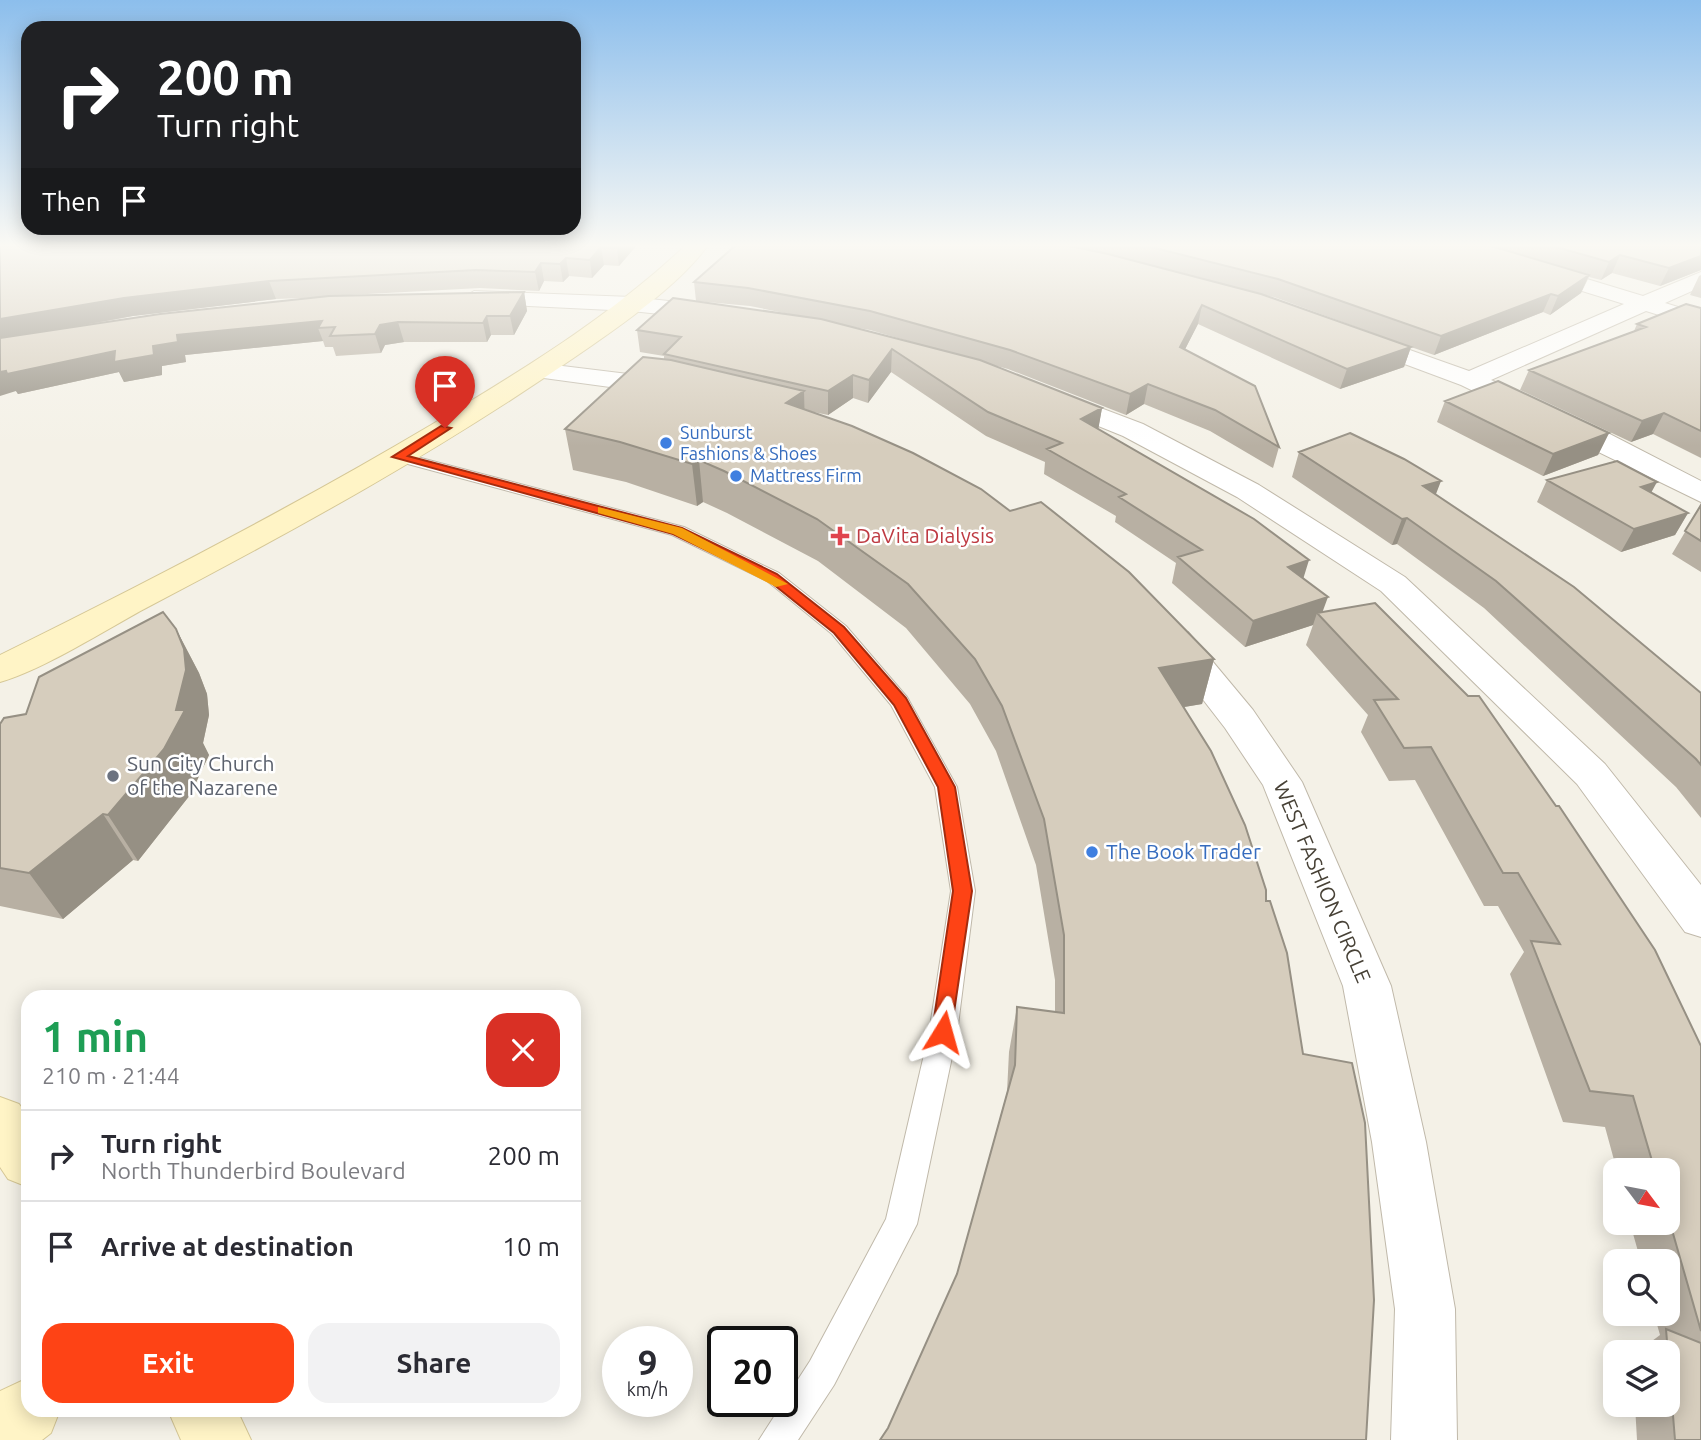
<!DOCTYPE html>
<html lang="en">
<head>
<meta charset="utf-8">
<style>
  body { margin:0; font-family:Ubuntu,sans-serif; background:#f2f2f3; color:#2b2b33; height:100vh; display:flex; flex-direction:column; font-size:26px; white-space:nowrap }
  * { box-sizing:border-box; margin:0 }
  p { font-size:23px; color:#7c7c81 }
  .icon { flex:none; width:38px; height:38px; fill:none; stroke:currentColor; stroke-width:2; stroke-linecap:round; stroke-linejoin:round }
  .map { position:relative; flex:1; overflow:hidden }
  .side { position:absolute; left:21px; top:990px; width:560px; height:427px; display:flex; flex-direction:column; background:#fff; border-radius:21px; box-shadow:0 4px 18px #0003 }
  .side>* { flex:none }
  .top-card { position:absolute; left:21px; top:21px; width:560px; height:214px; border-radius:21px; box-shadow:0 4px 18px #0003; background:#202124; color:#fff; overflow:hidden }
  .needle { width:46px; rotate:122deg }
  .fabs { position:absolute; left:1603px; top:1158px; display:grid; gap:14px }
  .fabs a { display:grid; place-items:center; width:77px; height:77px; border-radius:14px; background:#fff; box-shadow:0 4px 18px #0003; font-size:35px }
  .speed { position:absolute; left:602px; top:1326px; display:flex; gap:14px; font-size:35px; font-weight:700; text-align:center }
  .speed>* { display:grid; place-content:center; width:91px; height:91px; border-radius:50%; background:#fff; box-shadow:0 4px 18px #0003; line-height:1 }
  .speed small { font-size:18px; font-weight:400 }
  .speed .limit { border:4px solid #111; border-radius:10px; background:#fff; color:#111 }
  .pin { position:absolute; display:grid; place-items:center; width:60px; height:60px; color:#fff; margin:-72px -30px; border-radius:50% 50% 50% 0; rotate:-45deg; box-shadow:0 0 7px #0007 }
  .pin .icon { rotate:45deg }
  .me { position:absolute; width:77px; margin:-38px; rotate:8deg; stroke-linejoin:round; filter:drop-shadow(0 0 5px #0008) }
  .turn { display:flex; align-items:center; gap:24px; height:147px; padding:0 21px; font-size:32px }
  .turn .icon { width:91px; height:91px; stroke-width:2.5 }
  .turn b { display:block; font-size:49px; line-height:60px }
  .then { display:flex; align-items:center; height:66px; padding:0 21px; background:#0003; gap:14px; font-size:26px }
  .round { display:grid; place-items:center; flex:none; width:74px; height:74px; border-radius:21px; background:#f2f2f3 }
  .summary { display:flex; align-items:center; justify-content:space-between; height:119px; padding:0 21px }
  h1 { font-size:42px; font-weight:700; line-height:52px; color:#1e9e55 }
  .cta { display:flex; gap:14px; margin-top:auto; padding:14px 21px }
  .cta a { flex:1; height:80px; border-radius:21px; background:#fe4315; color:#fff; font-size:28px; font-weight:700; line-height:80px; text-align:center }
  .cta a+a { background:#f2f2f3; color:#2b2b33 }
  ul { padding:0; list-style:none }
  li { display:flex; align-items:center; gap:21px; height:91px; padding:0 21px; border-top:2px solid #e1e1e2 }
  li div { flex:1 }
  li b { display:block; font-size:26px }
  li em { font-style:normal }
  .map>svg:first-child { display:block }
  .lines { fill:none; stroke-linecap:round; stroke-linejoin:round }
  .lane-casing { stroke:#c0b9aa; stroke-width:2 }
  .street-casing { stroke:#c0b9aa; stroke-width:2 }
  .secondary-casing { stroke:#d5c796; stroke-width:2 }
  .lane { fill:#fff; fill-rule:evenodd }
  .street { fill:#fff; fill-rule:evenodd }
  .secondary { fill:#fff4c6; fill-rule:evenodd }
  .wall { fill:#b8b0a3; fill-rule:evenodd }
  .shaded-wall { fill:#969084 }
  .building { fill:#d6cdbd; stroke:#969084; stroke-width:2 }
  .route { fill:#fe4315; stroke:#a52c0e; stroke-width:2 }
  .slow { fill:#f59e0b }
  .shop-dot { fill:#3f7fe0; stroke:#fff; stroke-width:2.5 }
  .health-dot { fill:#e0444e; stroke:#fff; stroke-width:2.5 }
  .worship-dot { fill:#6b7280; stroke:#fff; stroke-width:2.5 }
  .labels { text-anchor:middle; stroke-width:5; stroke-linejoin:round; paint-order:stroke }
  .far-shop-label { font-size:18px; fill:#366cbe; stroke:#fff; text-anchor:start }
  .health-label { font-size:21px; fill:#be3a42; stroke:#fff; text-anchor:start }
  .worship-label { font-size:21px; fill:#5b616d; stroke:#fff; text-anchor:start }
  .shop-label { font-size:21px; fill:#366cbe; stroke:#fff; text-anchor:start }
  .street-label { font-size:21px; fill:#474136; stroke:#fff }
</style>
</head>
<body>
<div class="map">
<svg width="1701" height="1440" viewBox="0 0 1701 1440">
  <rect width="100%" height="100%" fill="#f4f1e7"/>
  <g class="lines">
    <g class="lane-casing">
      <path id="lane" d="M398,452L684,527L779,573L846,626L907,697L957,787L975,891L957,1033L917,1224L834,1385L798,1440H759L810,1361L886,1219L929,1033L951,891L935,787L891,705L832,634L767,581L672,535L393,460L390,457Z"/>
    </g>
    <g class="street-casing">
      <path id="street" d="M1444,245H1475L1643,296L1701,272V287L1665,303L1701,314V328L1646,311L1491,380L1600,429L1701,481V502L1461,385L1351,344L1347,339L1351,334L1359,332L1469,371L1624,304L1447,249Z
        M474,291L632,297L714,306L722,308L725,313L722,318L714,320L632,311L466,303L463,298Z
        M538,363L669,379L678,382L682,387L678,392L669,395L529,376L525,371L529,366Z
        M1053,390L1143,424L1259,485L1405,577L1605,764L1701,885V937L1685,932L1577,784L1381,591L1237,497L1123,436L1044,404L1040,398L1044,392Z
        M1175,629L1188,632L1253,710L1302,782L1391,986L1426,1142L1455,1309L1457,1440H1391L1395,1309L1372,1142L1343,986L1263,785L1225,728L1157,640L1162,632Z"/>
    </g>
    <g class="secondary-casing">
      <path id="secondary" d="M686,245H708C680,285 616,329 575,357C439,451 293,531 146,608C105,630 43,670 0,682V655C146,583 291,508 431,425C521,371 610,317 686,245Z
        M0,1097L19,1104L28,1116V1187L8,1179L0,1167Z
        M28,1378V1410H60L51,1433L42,1440H0V1391Z
        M168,1410H237L251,1440H181Z"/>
    </g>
    <use href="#lane" class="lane"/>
    <use href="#street" class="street"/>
    <use href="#secondary" class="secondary"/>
  </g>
  <path class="wall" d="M0,245H637L619,266L604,265L592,278L569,276L563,282L544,281L539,291L480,288L330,296L524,292L527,311L514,335H491L487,342H404L385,345L381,353L336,356L333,347H325L323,341L185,355L186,362L162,366V375L124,382L119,372L18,394L16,391ZM328,297L76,327L133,316L276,299Z
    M736,245H1701V270L1660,286L1612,273L1601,280L1589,277L1581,293L1550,315L1543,312L1434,355L1411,347L1404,367L1340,389L1198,324L1185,349L1279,447L1273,468L1210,431L1144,404L1126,415L1008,369L993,365L1102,408L1098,429L1303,579L1322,612L1701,1046V1440H1637L1635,1405H1668V1353H1636L1660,1335L1654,1314H1668V1262H1641L1630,1223H1668V1171H1617L1605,1127L1563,1122L1510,974L1524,952L1498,906H1484L1415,780L1389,781L1361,732L1368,715L1306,645L1313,625L1245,647L1172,583L1176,563L1115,522L1116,516L1044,474L1045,462L986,436L891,372L868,403L853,398L828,415L804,410L1010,511L1214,659L1202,704L1184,707L1211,751L888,1428L957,1274L1007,1092L1009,1052L1017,1007L1055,1012V980L1036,865L996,751L970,704L906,628L818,561L727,513L703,502L697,506L626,482L573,470L565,429L664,359V356L640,352L637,330L794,315L750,306L696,301L694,282ZM1264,295L1274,297L1411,347ZM847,326L870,330L922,345Z
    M1701,275V298L1690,295L1699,276Z
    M1701,308V458L1653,434L1631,442L1520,390L1529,370L1634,331L1637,324Z
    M1445,401L1609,433L1598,455L1543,476L1437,422Z
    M1299,452L1436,495L1701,693V818L1676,787L1484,608L1397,544L1392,545L1292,477Z
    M1547,480L1651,493L1688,513L1675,535L1621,552L1537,502Z
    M1701,505V572L1672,554Z
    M176,629L199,673L207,694L209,715L203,743L209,755L190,795L138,861L133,860L63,919L0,906V724L26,714Z"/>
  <path class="shaded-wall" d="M620,245H637L619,266L617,248Z
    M601,247L604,265L592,278L590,260Z
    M1620,255L1612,273L1601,280L1609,262Z
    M1701,256V270L1660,286L1669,268Z
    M566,258L569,276L563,282L560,264Z
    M541,263L544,281L539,291L535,272Z
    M1589,275L1581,293L1550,315L1558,296Z
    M269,281L276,299L133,316L0,340V319L124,298Z
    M524,292L527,311L514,335L510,316Z
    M1551,294L1543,312L1434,355L1441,336Z
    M1202,305L1198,324L1176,367L1180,347Z
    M487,316L491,335L487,342L483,323Z
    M322,321L318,328L323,341L185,355L186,362L162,366V375L124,382L119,372L18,394L16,391L0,396V372L115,351L153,346L177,335Z
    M398,322L404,342L385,345L381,353L375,334L380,325Z
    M1411,347L1404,367L1340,389L1347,369Z
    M892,349L891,372L868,403L869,380Z
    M853,375V398L828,415V391Z
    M1148,384L1144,404L1126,415L1130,394Z
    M804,391L805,431L786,403Z
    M1102,408L1098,431L1081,419Z
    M1664,413L1653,434L1631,442L1642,421Z
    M1609,433L1598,455L1543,476L1553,454Z
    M699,460L703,502L697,506L692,464Z
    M1441,481L1431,507L1423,486Z
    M1657,482L1645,504L1641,487Z
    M1688,513L1675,535L1621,552L1634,529Z
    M1407,518L1397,544L1392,545L1402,519Z
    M1309,560L1301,586L1288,567Z
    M1328,597L1321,616L1317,613L1313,625L1245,647L1253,621Z
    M176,629L199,673L207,694L209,715L203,743L209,755L190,795L138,861L108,815L176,710Z
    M1214,659L1202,704L1148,713L1159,668Z
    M103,814L133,860L63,919L29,873Z"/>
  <path class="building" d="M0,245H620L617,248L601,247L590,260L566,258L560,264L541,263L535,272L476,270L269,281L124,298L0,319Z
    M736,245H1065L1108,254L1261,294L1411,347L1347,369L1202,305L1180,347L1255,386L1279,447L1215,410L1148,384L1130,394L1010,350L870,311L748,288L694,282Z
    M1143,245H1488L1589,275L1558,296L1551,294L1441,336L1278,279Z
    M1549,245H1701V256L1669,268L1620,255L1609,262Z
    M524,292L510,316H487L483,323L398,322L380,325L375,334L330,336L335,327L318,328L322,321L177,335L178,342L153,346L154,355L114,362L115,351L7,374L6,371L0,372V338L160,314L329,296Z
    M673,298L821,319L980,360L1102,408L1081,419L1254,519L1309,560L1288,567L1328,597L1253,621L1178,557L1202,550L1119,497L1126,494L1047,449L1062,443L988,412L892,349L869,380L853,375L828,391L664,354L681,337L637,330Z
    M1686,304L1701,308V431L1664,413L1642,421L1529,370L1646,327L1637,324Z
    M643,357L671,360L804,391L786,403L852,426L913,453L981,489L1010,511L1041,502L1129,572L1214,659L1159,668L1211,751L1245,825L1266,890V901H1270L1287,953L1303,1054L1352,1063L1365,1123L1374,1300L1366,1440H880L888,1428L957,1274L1015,1065L1017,1007L1064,1013V935L1044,819L1002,706L975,659L908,584L817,519L724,471L699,460L692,464L620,442L565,429Z
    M1498,381L1609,433L1553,454L1445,401Z
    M1350,433L1404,459L1441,481L1423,486L1574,587L1701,693V765L1696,759L1496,581L1407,518L1402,519L1299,452Z
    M1617,461L1657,482L1641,487L1688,513L1634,529L1547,480Z
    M1701,505V541L1685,531Z
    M1375,603L1468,696H1479L1556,806H1559L1655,950L1701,1046V1331L1668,1216V1171H1655L1633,1096L1590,1091L1531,941L1560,944L1518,873H1503L1431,747L1404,748L1374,700L1398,699L1317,613Z
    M163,612L176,629L184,649L186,670L176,710H185L164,749L108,815L103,814L29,873L0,868V724L4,718L26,714L39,677Z
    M1666,1329L1701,1343V1440H1675Z"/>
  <linearGradient id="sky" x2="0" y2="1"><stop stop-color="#8cbeec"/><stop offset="0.55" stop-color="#faf9f4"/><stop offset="1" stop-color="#faf9f4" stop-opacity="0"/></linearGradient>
  <rect width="1701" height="446" fill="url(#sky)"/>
  <path class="route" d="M441,426L451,428L408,456L682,528L777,574L844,627L906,698L955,787L972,891L950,1039L943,1042L936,1039L932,1032L953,891L938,787L894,705L834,633L768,580L673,534L392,457Z"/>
  <path class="slow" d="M598,507L682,528L788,584L776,587L673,534L598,513Z"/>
  <g class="shop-dot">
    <circle cx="666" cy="443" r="7"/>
    <circle cx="736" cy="476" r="7"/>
    <circle cx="1092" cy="852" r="7"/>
  </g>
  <path class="health-dot" d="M836.5 525.5h7v7h7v7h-7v7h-7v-7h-7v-7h7z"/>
  <circle class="worship-dot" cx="113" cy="776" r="7"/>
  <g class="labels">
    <g class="far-shop-label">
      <text x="680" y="439">Sunburst<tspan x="680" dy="21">Fashions &amp; Shoes</tspan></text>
      <text x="750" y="482">Mattress Firm</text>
    </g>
    <g class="health-label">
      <text x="856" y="543">DaVita Dialysis</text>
    </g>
    <g class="worship-label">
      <text x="127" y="771">Sun City Church<tspan x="127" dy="24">of the Nazarene</tspan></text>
    </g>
    <g class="shop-label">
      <text x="1106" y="859">The Book Trader</text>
    </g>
    <g class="street-label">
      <text transform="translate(1322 882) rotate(67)" y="7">WEST FASHION CIRCLE</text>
    </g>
  </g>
</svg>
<div class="fabs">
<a><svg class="needle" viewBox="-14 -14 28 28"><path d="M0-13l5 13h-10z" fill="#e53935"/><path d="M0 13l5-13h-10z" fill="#7c7c81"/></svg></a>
<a><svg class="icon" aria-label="search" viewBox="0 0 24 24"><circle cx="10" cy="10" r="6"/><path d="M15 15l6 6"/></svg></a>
<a><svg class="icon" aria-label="layers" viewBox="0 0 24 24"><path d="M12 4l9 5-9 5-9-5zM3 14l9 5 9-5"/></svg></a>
</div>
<div class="speed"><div>9<small>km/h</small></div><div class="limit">20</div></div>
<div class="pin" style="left:445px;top:428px;background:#d93025"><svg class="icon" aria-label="arrive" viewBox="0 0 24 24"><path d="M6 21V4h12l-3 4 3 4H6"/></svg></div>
<svg class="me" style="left:943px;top:1032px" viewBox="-20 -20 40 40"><path d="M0-17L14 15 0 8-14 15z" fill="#fe4315" stroke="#fff" stroke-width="4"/></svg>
<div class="top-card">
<div class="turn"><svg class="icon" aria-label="right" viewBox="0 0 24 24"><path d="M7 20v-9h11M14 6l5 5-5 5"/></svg><div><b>200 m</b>Turn right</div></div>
<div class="then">Then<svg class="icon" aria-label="arrive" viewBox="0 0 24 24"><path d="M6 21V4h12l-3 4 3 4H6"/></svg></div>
</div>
<section class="side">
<div class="summary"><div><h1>1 min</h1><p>210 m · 21:44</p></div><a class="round" style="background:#d93025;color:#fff"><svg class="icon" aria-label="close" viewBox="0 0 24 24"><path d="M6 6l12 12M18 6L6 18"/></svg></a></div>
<ul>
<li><svg class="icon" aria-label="right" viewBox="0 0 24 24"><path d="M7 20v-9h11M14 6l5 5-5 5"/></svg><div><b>Turn right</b><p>North Thunderbird Boulevard</p></div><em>200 m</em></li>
<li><svg class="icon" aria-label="arrive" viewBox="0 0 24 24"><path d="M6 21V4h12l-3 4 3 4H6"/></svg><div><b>Arrive at destination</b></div><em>10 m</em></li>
</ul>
<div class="cta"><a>Exit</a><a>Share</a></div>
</section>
</div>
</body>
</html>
